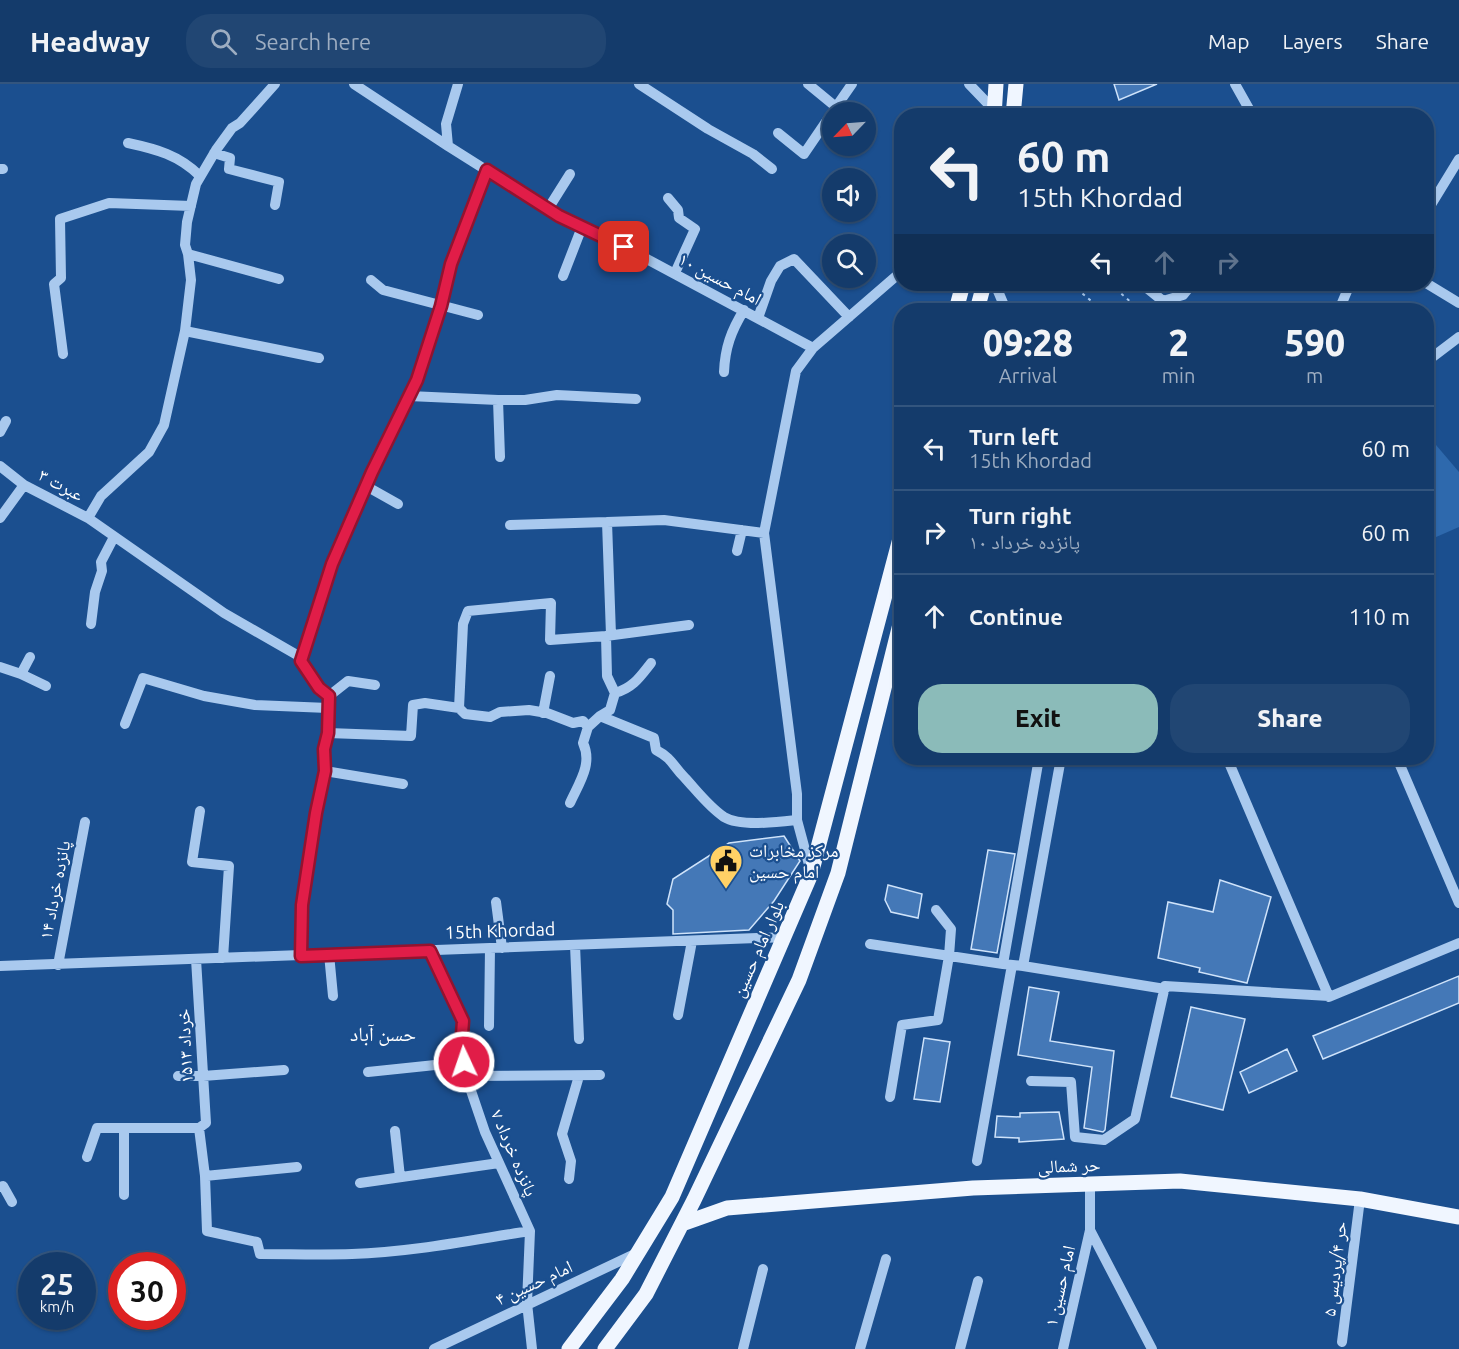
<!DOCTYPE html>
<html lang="en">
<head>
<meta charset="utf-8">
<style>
  body { margin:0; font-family:Ubuntu,"Noto Naskh Arabic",sans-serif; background:#214673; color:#f1f3f6; height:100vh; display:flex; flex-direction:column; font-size:22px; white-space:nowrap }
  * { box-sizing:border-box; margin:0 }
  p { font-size:20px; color:#9dadc1 }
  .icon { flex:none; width:33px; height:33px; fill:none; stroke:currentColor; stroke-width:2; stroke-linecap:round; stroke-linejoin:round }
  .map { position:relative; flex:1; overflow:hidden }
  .sheet { position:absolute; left:894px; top:219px; width:540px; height:462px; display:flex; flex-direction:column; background:#143b6b; border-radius:24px; box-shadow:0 2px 4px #0004,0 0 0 2px #33557e }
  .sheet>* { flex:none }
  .guide { position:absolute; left:894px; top:24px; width:540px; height:183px; border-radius:24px; box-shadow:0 2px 4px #0004,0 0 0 2px #33557e; background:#143b6b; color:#f1f3f6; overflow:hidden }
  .needle { width:39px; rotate:245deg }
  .controls { position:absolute; left:822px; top:18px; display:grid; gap:12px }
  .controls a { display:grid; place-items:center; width:54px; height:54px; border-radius:50%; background:#143b6b; box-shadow:0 2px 4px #0004,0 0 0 2px #33557e; font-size:30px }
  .speed { position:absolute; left:18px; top:1168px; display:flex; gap:12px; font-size:30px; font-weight:700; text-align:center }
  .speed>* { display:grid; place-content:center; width:78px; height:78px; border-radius:50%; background:#143b6b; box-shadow:0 2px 4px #0004,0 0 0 2px #33557e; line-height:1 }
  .speed small { font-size:15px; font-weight:400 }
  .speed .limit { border:9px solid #d22; background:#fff; color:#111 }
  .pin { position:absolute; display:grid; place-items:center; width:51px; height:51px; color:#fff; margin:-26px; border-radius:12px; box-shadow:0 3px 9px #0006 }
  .me { position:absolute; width:66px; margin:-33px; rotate:357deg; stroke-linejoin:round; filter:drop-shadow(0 0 4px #0008) }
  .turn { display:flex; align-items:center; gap:21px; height:126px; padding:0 24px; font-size:27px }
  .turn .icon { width:78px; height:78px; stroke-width:2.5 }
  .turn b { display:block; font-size:42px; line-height:51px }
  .lanes { display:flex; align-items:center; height:57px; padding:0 24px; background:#0003; justify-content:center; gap:30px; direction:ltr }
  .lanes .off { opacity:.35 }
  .eta { display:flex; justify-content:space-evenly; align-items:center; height:102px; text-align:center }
  .eta b { font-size:36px; font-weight:800; line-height:42px }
  .primary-button { display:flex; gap:12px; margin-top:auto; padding:12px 24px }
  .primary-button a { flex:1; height:69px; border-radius:24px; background:#8bbbb9; color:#111; font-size:24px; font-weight:800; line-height:69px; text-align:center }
  .primary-button a+a { background:#214673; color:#f1f3f6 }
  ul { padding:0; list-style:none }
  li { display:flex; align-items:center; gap:18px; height:84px; padding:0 24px; border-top:2px solid #33557e }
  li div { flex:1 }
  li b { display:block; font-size:22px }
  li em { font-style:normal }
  header { display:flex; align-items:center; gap:36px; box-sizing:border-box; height:84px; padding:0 30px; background:#143b6b; border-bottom:2px solid #33557e }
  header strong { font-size:28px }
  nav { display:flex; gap:33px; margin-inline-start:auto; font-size:21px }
  .search { width:420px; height:54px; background:#214673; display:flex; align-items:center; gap:15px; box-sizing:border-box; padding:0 21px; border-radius:24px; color:#9dadc1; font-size:22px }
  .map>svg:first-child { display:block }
  .green { fill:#2e69ad }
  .building { fill:#4478b7; stroke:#cfe3fa; stroke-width:1.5 }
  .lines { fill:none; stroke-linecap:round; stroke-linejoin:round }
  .path { stroke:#a9c9ee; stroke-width:2; stroke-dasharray:3 4.5; stroke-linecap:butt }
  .minor { stroke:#a9c9ee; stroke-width:10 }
  .major { stroke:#f0f6ff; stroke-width:15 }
  .route-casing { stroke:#92132f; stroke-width:15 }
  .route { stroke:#e11d48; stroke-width:10 }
  .labels { text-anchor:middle; stroke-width:4.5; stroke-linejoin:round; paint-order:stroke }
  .street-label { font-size:18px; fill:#fff; stroke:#1b4f8f }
  .poi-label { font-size:18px; fill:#fff; stroke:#1b4f8f; text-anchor:start }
  .neighbourhood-label { font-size:20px; fill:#fff; stroke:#1b4f8f }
</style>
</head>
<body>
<header>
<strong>Headway</strong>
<div class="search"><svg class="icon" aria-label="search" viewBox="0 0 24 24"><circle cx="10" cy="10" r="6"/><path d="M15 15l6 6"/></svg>Search here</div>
<nav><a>Map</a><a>Layers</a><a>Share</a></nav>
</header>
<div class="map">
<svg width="1459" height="1265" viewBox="0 0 1459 1265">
  <rect width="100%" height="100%" fill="#1b4f8f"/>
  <path class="green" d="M1436,361L1459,388V443L1427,457V367Z"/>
  <path class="building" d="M1114,0H1157L1119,16Z
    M784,752L800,777L774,817L749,846L673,850V826L667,820L673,795L729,759Z
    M988,766L1015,770L997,869L971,865Z
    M1220,796L1271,813L1247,899L1199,888L1200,884L1158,874L1168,818L1213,828Z
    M888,801L922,810L918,834L891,828L885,816Z
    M1459,892V919L1323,975L1313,952Z
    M1029,903L1059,908L1050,957L1114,967L1105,1046L1103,1048L1084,1044L1092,983L1018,971Z
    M1191,923L1245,935L1223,1026L1171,1013Z
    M924,954L950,958L940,1018L914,1015Z
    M1287,965L1297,987L1249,1009L1240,988Z
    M1059,1028L1064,1055L1019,1058V1054L995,1053L997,1032L1020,1033V1029Z"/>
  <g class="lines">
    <path class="path" d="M1071,200L1102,226
      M1110,200L1140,226"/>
    <path class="minor" d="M354,0L448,62L446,40L458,0
      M639,0L708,45L753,70L772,85
      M808,0L836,23L852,0
      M969,0L994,26
      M1235,0L1253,32
      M778,49L804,70L836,23
      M128,59C156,65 179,71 200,92
      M448,62L559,132L645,174L813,264L902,187
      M214,69L230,74L229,85L279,98L275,121
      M0,85H3
      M668,114L678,126L679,134L695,145L675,189
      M548,125L570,90
      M1426,129L1459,75
      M188,170L279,195
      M563,192L582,143
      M371,196L383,206L478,231
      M1426,199L1459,219
      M995,200L1006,226
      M1142,200L1163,217L1183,211L1192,200
      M1339,226L1350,200
      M758,234L771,197L780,182L794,175L849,233
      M185,247L319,274
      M63,270L54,200L61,194L60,135L109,119L191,122
      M1426,278L1459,253
      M724,288C725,264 731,247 744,226
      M409,312L498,316H525L557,311L636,315
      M498,316L500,373
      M0,348L6,337
      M0,382L24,401
      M366,402L398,420
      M0,434L24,401L88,434L224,529L297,571L301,577L332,480L372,388L416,296L441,222L451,180L487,86
      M88,434L101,412L149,368L164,341L185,247L191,196L188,170L185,161L187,138L196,100L216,66L232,44L240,39L275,0
      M607,438L664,436L764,449
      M510,441L607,438L611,551
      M737,467L742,446
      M91,540L95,508L102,487L101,478L114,453
      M606,552L689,541
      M301,577L319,605L329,612
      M0,583L21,590L46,602
      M21,590L30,573
      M375,601L348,597L329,612L328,649L411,652L413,621L425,619L459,624
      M615,609C633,604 640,593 651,579
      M543,629L550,592
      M125,640L143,594L204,612L255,621L328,624
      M588,643L583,637L573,639L547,629L529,626L500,628L490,633L465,630L459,624L463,540L468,527L551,519L550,556L606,552L607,592L615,609L610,626L600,632
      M1039,674L1003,880L1023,882L1061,674
      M1227,674L1329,913L1459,859
      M1397,674L1459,819
      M325,687L403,700
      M570,719C579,699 593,680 583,659L588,643L600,632L654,654L656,666C673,675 672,681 685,694C697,707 709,723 724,733C740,743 779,738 797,736
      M200,727L192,778L229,782L223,874
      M811,788L797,736V710L764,449L796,287L813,264
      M496,818L502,864
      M870,860L1003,880
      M575,861L579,955
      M430,867L463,937L461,964L466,992L485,1048L530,1147L527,1219L532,1265
      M329,870L333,912
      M301,871L302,821L325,687L324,665L328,649
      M196,875L206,1039L199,1044
      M58,881L85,738
      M0,882L786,853
      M1023,882L1165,905
      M678,931L692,857
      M489,942L490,864
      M368,988L464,978
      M178,992H203L284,986
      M466,992L600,991
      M1031,997L1071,998L1075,1053L1104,1056L1135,1035L1165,902L1329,912
      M890,1013L902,941L938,936L949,872L951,845L936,826
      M124,1044V1111
      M395,1047L400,1093
      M87,1073L97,1044H199L205,1092
      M977,1077L1012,881
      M297,1083L205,1092L207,1147L257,1158L260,1170C290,1170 321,1171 352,1170C412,1168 471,1156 530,1147
      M569,1095L571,1077L562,1050L579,992
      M360,1099L499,1079
      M0,1103L3,1102L12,1118
      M1090,1146L1152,1265
      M1342,1258L1360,1115
      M434,1265L639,1168
      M743,1265L763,1185
      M860,1265L886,1175
      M960,1265L978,1197
      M1063,1265L1090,1146V1101"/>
    <path class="major" d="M994,32L996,0
      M1013,32L1016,0
      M956,226L963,200
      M977,226L984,200
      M682,1140L727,1124L973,1104L1180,1097L1360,1115L1459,1133
      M569,1265L622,1195L672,1113L811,790L902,447
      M605,1265L646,1210L694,1116L799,896L838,789L902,532"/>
  </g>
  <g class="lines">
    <g class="route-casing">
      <path id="route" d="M464,978L461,964L463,937L430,867L301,872L302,821L316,729L325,687L324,665L328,649L329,612L319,604L301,577L332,480L372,388L417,296L441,222L451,180L487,86L559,132L624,163"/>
    </g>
    <use href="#route" class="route"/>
  </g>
  <defs>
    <g id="civic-pin" transform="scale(1.725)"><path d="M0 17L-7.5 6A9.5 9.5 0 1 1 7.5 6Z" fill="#ffd166" stroke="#1b4f8f"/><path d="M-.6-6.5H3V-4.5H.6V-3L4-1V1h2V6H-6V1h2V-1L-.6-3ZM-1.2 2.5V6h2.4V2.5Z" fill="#111"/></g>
  </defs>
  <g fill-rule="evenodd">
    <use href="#civic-pin" x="726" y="777"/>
  </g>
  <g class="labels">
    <g class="street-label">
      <text transform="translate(720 195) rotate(28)" y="6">امام حسین ۱۰</text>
      <text transform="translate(61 401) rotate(28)" y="6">عبرت ۳</text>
      <text transform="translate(55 806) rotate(-79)" y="6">پانزده خرداد ۱۴</text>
      <text transform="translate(500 847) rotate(-2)" y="6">15th Khordad</text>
      <text transform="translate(758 865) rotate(-66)" y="6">بلوار امام حسین</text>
      <text transform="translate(185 962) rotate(-93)" y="6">۱۵خرداد ۱۳</text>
      <text transform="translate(514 1069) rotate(67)" y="6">پانزده خرداد ۷</text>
      <text transform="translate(1069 1082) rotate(-2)" y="6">حر شمالی</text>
      <text transform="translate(1335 1185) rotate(-83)" y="6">حر ۴/پردیس ۵</text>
      <text transform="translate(534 1199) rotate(-25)" y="6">امام حسین ۴</text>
      <text transform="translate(1060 1202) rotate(-77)" y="6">امام حسین ۱</text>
    </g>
    <g class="poi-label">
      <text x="749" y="773">مرکز مخابرات<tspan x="749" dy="21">امام حسین</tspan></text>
    </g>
    <g class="neighbourhood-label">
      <text x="383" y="957">حسن آباد</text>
    </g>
  </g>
</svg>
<div class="controls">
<a><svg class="needle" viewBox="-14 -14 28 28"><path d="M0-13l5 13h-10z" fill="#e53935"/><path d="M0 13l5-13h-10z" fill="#9dadc1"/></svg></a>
<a><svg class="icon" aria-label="sound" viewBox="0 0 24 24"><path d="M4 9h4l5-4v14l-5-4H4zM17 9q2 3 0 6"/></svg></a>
<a><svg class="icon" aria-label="search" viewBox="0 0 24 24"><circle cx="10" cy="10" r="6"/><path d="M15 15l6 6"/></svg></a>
</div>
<div class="speed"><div>25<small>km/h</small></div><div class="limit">30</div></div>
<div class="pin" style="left:624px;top:163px;background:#d93025"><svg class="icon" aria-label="arrive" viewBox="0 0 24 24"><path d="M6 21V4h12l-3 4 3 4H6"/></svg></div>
<svg class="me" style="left:464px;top:978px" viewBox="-20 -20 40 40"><circle r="17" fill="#e11d48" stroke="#fff" stroke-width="3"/><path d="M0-11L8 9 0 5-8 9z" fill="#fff"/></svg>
<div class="guide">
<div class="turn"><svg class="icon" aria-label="left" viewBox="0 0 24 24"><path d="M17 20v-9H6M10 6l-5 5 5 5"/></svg><div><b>60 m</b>15th Khordad</div></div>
<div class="lanes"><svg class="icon" aria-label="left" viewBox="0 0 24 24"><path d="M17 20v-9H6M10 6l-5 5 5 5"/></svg><svg class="icon off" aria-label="ahead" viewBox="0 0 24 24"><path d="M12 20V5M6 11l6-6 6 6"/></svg><svg class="icon off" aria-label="right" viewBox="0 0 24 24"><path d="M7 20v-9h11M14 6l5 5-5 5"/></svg></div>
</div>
<section class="sheet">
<div class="eta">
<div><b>09:28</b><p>Arrival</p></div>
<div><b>2</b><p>min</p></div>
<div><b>590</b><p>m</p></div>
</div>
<ul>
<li><svg class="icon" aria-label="left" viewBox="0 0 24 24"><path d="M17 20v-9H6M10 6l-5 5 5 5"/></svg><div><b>Turn left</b><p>15th Khordad</p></div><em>60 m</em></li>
<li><svg class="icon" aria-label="right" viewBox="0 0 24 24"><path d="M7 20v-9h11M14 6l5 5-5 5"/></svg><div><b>Turn right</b><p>پانزده خرداد ۱۰</p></div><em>60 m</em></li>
<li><svg class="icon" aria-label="ahead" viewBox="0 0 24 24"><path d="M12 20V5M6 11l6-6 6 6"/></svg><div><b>Continue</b></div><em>110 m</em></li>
</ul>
<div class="primary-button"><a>Exit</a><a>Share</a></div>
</section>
</div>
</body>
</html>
